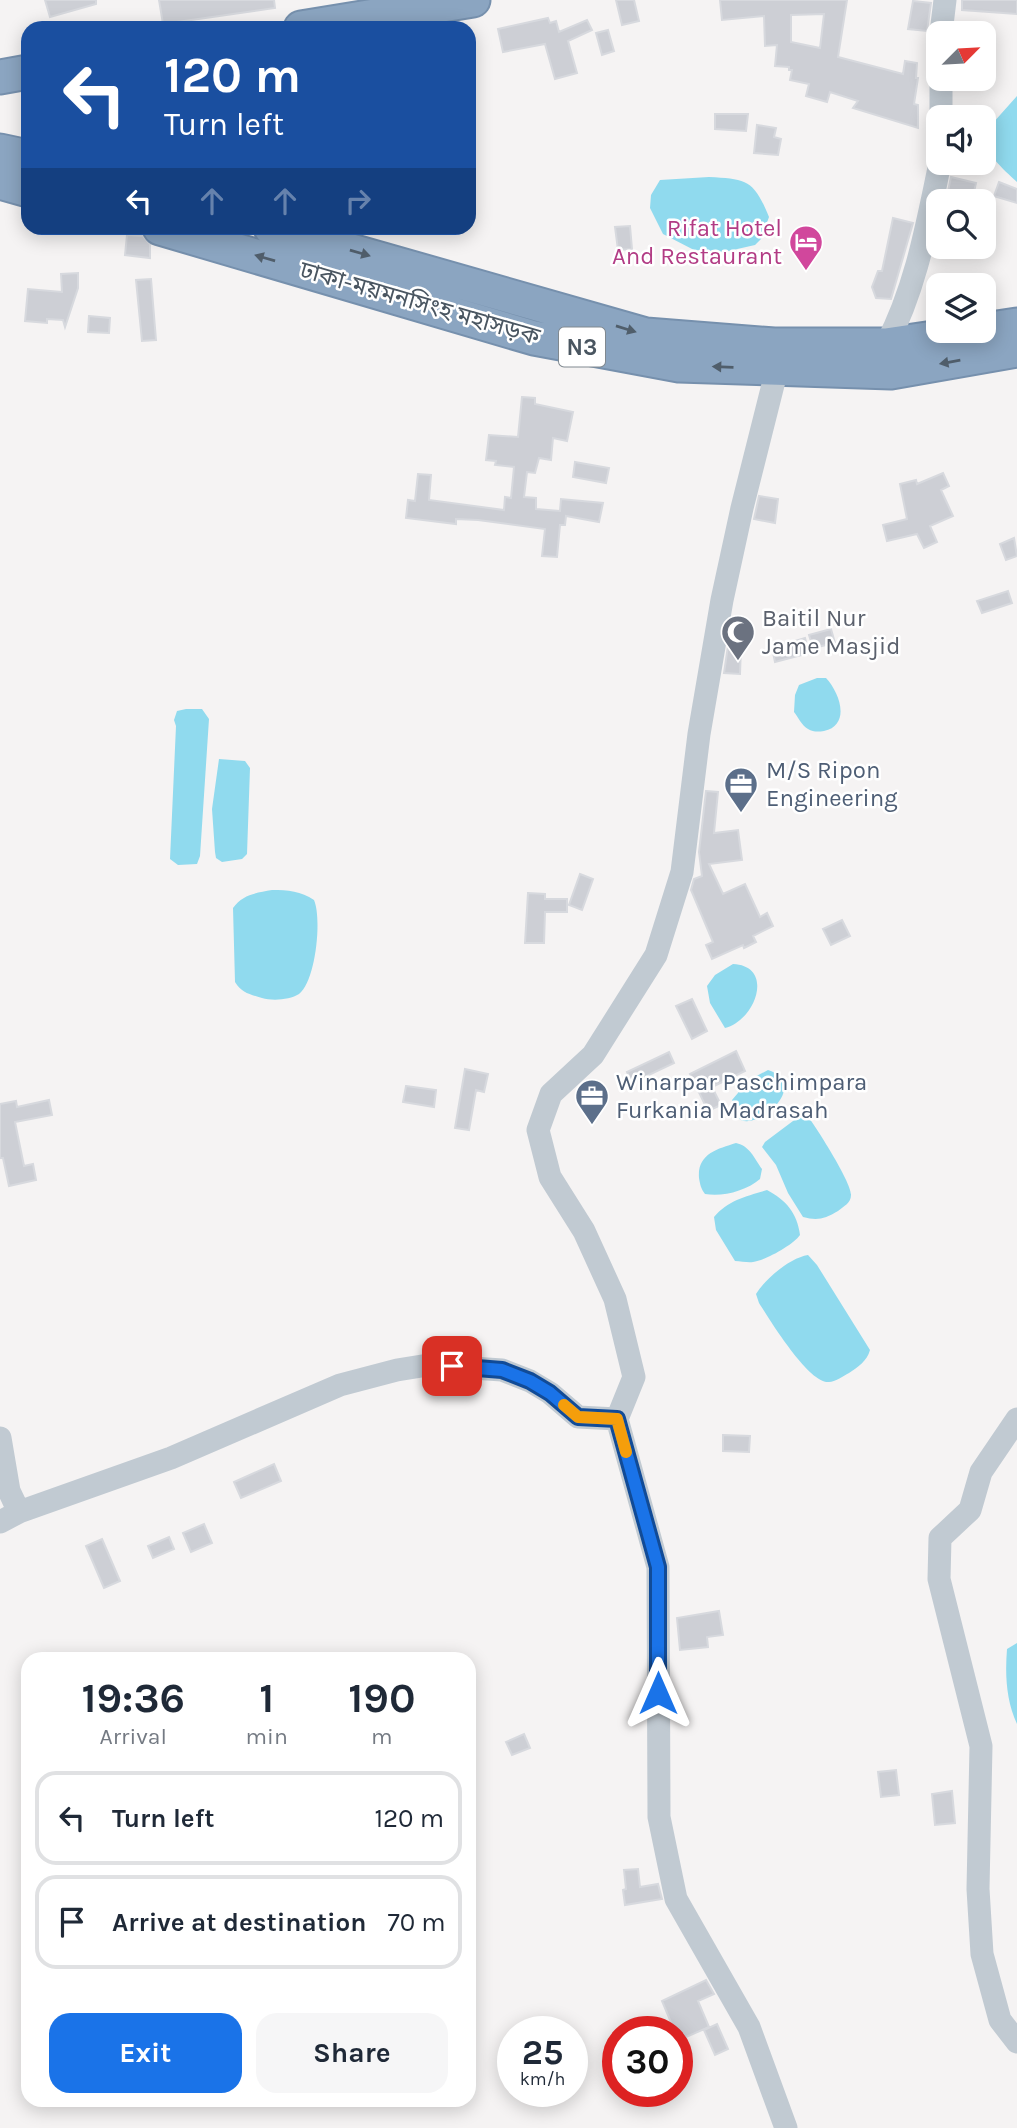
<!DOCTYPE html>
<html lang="en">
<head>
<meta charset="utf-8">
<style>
  body { margin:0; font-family:Karla,"Noto Sans Bengali",sans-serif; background:#f6f6f7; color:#1f2937; height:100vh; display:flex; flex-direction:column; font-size:26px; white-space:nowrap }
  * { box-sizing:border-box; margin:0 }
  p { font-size:23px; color:#747a83 }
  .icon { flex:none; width:38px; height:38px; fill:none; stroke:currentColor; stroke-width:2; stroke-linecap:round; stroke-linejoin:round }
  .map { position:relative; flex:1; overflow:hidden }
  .details { position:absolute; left:21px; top:1652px; width:455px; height:455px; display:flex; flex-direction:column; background:#fff; border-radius:21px; box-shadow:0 4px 18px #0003 }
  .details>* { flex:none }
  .hud { position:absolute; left:21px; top:21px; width:455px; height:214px; border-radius:21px; box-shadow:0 4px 18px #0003; background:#1a4fa0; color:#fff; overflow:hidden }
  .needle { width:46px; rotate:66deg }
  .buttons { position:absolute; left:926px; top:21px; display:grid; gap:14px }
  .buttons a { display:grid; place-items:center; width:70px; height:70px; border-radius:14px; background:#fff; box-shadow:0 4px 18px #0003; font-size:35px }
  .speed { position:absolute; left:497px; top:2016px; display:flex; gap:14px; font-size:35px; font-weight:700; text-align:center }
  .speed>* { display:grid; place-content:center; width:91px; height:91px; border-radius:50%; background:#fff; box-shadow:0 4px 18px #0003; line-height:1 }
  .speed small { font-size:18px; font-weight:400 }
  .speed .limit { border:10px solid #d22; background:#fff; color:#111 }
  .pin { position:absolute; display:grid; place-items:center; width:60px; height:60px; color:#fff; margin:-30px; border-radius:14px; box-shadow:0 4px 10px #0006 }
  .me { position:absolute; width:77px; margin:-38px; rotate:0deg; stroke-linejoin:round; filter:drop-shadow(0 0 5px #0008) }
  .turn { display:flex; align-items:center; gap:24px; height:147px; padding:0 28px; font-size:32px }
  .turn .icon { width:91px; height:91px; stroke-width:2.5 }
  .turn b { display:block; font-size:49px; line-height:60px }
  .lanes { display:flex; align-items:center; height:66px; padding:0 28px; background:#0003; justify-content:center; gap:35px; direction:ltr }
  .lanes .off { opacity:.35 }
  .eta { display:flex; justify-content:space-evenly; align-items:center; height:119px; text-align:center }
  .eta b { font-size:42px; font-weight:700; line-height:49px }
  .primary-button { display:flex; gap:14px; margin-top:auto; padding:14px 28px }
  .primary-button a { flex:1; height:80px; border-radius:21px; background:#1a73e8; color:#fff; font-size:28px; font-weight:700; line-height:80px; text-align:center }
  .primary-button a+a { background:#f6f6f7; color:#1f2937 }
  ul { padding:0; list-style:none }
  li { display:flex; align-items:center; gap:21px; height:94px; margin:0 14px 10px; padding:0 14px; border:4px solid #e0e1e3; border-radius:21px }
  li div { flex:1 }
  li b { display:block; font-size:26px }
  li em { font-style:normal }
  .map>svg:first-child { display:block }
  .water { fill:#90daee }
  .building { fill:#cdcfd5; stroke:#d7d9de; stroke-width:2; fill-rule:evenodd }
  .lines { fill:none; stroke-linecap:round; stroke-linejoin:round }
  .highway-casing { stroke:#7690ad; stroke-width:37 }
  .minor { stroke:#c1cad2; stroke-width:23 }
  .highway { stroke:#8ba5c1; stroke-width:33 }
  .oneway { fill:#505e6b }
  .route-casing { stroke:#114b97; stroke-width:18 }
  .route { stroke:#1a73e8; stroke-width:12 }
  .slow { stroke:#f59e0b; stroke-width:12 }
  .labels { text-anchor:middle; stroke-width:5; stroke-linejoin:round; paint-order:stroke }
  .shield { fill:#fff; stroke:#808990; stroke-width:2 }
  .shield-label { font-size:23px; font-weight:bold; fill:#4a5661 }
  .hotel-label { font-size:24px; fill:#b23c85; stroke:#fff; text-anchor:end }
  .street-label { font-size:24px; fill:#4a5661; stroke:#fff }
  .worship-label { font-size:24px; fill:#5b616d; stroke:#fff; text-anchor:start }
  .service-label { font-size:24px; fill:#4e5e75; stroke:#fff; text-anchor:start }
</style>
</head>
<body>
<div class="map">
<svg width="1017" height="2128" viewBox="0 0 1017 2128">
  <rect width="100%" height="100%" fill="#f5f3f3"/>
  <path class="water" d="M1017,96V182C1003,169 984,153 984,133Z
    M709,177C747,179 754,180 769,217L761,239L755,245L724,252L694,250L663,234L650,208L651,195L660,180Z
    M817,678H826C840,693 851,725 824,731C818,732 813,732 808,729C802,726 798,717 794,712L795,695L799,685Z
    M186,709H202L209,719L200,856L197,864L178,865L170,859L176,726L174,720L177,711Z
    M219,759L245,761L250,768L247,854L242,859L222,862L216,858L215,852L212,809Z
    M272,890C288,890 301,891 314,900C322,918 316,981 299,994C290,1000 272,1001 262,998C249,994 242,993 235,982L233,908C243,894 256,893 272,890Z
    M733,964C775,966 756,1020 725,1028L710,1003L707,986L715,975Z
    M768,1070C810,1084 760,1129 741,1120C735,1117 734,1106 732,1100L749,1080Z
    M806,1114C815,1125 852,1183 851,1195C851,1203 844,1206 838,1211C825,1219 817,1221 803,1217L788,1193L776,1165L762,1147L765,1142L801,1115Z
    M736,1143C750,1146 754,1158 762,1169L760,1179C746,1191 723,1197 705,1194C701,1189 700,1184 699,1178C697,1154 717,1149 736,1143Z
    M767,1190C786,1200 797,1213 800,1235C793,1245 766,1260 753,1262C748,1263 741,1261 735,1261L716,1230L714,1217C728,1200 747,1196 767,1190Z
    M808,1255L817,1265L870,1350C867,1361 858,1367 849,1373C843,1376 835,1382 829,1382C809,1384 770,1320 759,1303L756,1294C766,1278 790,1258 808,1255Z
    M1017,1643V1724C1006,1700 1005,1675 1007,1649Z"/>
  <path class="building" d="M45,0H96V4L50,17Z
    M159,0H274L275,8L163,24Z
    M616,0H634L639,21L622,25Z
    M720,0H847L838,57L903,74L905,61L917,63L916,78H918L914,104L918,105V128L853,108L858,101L830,92L827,102L806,96L809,84L790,80L792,70H789V67L775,66L777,45L765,46L764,16L722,20ZM824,14L820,48L791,42V15Z
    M962,0H1017V14L962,10Z
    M913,1L931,3L927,31L908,29Z
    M548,18L550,23L556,21L559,32L587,20L592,30L568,41L577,73L555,79L545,44L503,52L498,29Z
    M608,30L614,51L602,55L596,33Z
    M715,114H748L746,131L715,129Z
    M757,125L776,128L774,137L781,139L778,155L754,153Z
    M951,177L976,183L972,201H946Z
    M999,182L1017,189V203L994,196Z
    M893,218L913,223L891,299L876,298L872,287L878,271H882Z
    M630,226L632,249L618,250L615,227Z
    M127,235L143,236L150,244V258L125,255Z
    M78,273V288L65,327L63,320L47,319V323L25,321L28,289L62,292L61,274Z
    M151,279L156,340L142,341L136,280Z
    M89,316L110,318L109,333L88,332Z
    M522,397L535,398V404L573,412L567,441L553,438L551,460L539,458L535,473L527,472L524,497L536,498V509L560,511L561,499L603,503L599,522L566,516L565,525H560L557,557L542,556L545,529L478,520L456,519V524L406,518L408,500L415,501L418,474L431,475L429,500L504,510L505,497L511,498L514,467L495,465L496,461L486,460L489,435L518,437Z
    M575,462L609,468L606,483L573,477Z
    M943,473L949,486L941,490L953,516L930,526L937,542L924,548L917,534L887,541L883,525L907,519L900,484L916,480L917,484Z
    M759,496L778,499L775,523L754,519Z
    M1014,538L1017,556L1006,560L1000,544Z
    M1008,591L1012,603L982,613L977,601Z
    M831,629L835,643L813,648L809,635Z
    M805,638L809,653L775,662L772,648Z
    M728,646H741L740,674L724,673Z
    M706,791L718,792L714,833L738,830L742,860L709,864L723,894L745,884L760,917L767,913L773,926L753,936L756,942L744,948L743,945L712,959L706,945L713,942L691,890L694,879L702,876L699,852Z
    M580,874L593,879L582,910L569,905Z
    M528,893L545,894V899H567V912H545L544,943H525Z
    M842,920L850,936L831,945L823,929Z
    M692,999L707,1031L692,1039L676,1006Z
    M736,1051L745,1071L712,1087L721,1105L708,1111L690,1074Z
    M669,1052L674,1063L632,1083L627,1072Z
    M465,1069L488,1074L484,1092L476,1090L469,1130L455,1128Z
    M406,1086L436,1090L434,1107L403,1102Z
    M49,1100L52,1115L15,1122L24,1166L33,1164L36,1180L9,1186L3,1158H0V1104L16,1101L17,1107Z
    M723,1435L750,1436L749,1452L723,1451Z
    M274,1464L281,1481L241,1498L234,1482Z
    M204,1524L212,1543L191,1552L183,1533Z
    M169,1537L174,1549L153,1558L148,1546Z
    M102,1539L120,1581L104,1588L86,1546Z
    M719,1611L723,1635L707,1637L708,1647L680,1650L677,1618Z
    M524,1734L530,1748L512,1755L506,1742Z
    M896,1770L899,1795L881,1797L878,1772Z
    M952,1791L955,1823L935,1825L932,1794Z
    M638,1869L640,1887L658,1884L662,1899L625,1905L623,1890L626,1889L624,1870Z
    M706,1980L714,1994L698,2001L709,2027L677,2041V2032H675L662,2001Z
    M717,2024L728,2049L715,2055L704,2030Z"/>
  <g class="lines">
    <g class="highway-casing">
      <path id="highway" d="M301,28L473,0
        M0,77L28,72
        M0,151L28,157
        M0,182L28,190
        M160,228L534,338L679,365L891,372L1017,350
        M271,228L646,335L774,345H886L981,331
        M984,330L1017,325"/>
    </g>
    <path class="minor" d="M941,33L945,0
      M941,117V79
      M886,345C916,288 927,225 940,163
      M617,1419L658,1567L659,1817L676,1899L749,2027L786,2128
      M1017,1419L981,1472L970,1510L940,1538L939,1579L981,1746L978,1889L982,1954L1000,2020L1017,2042
      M0,1438L9,1491L19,1512
      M0,1522L19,1512L171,1458L340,1385L397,1370L428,1365L502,1370L530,1381L550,1393L578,1417L617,1419L634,1377L615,1299L584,1231L550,1177L538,1130L551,1094L593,1055L656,955L682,872L699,734L722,600L742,508L777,369"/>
    <use href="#highway" class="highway"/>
  </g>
  <defs><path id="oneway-solid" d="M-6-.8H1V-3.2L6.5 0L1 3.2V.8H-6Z" transform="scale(1.75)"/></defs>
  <g class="oneway">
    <use href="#oneway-solid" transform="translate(360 253) rotate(16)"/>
    <use href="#oneway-solid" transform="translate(265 258) rotate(-164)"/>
    <use href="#oneway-solid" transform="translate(626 329) rotate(17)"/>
    <use href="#oneway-solid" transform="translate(950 362) rotate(170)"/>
    <use href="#oneway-solid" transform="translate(723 367) rotate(-178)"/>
  </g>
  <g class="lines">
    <g class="route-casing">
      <path id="route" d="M452,1366L502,1370L530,1381L550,1393L578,1417L617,1419L658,1567V1693"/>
    </g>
    <use href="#route" class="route"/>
    <path class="slow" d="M564,1405L578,1417L617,1419L626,1452"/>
  </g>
  <defs>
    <g id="hotel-pin" transform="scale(1.75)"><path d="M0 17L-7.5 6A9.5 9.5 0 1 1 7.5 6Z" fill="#d1479c" stroke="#fff"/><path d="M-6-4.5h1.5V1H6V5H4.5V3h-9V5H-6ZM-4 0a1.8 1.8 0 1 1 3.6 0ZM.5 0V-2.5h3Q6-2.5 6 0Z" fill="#fff"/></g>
    <g id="mosque-pin" transform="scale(1.75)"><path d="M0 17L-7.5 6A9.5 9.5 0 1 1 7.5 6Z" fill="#6b7280" stroke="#fff"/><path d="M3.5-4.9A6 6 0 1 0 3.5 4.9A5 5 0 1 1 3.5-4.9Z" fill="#fff"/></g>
    <g id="office-pin" transform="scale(1.75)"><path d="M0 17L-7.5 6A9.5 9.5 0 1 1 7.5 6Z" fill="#5c6f8a" stroke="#fff"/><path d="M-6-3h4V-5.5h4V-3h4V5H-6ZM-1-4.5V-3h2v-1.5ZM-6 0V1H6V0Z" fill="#fff"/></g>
  </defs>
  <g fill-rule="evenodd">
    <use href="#hotel-pin" x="806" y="242"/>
    <use href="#mosque-pin" x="738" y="632"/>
    <use href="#office-pin" x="741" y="784"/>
    <use href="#office-pin" x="592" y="1096"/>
  </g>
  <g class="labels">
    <rect class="shield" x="559" y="327.5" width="46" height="39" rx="5"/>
    <g class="shield-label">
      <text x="582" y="355">N3</text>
    </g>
    <g class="hotel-label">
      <text x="782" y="236">Rifat Hotel<tspan x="782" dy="28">And Restaurant</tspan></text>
    </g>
    <g class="street-label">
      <text transform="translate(420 303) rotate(16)" y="8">ঢাকা-ময়মনসিংহ মহাসড়ক</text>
    </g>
    <g class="worship-label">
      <text x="762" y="626">Baitil Nur<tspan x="762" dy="28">Jame Masjid</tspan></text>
    </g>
    <g class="service-label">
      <text x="766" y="778">M/S Ripon<tspan x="766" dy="28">Engineering</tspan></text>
      <text x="616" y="1090">Winarpar Paschimpara<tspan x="616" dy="28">Furkania Madrasah</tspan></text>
    </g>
  </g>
</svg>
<div class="buttons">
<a><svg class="needle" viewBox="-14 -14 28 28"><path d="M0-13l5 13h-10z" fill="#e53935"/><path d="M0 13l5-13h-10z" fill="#747a83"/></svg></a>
<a><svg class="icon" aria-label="sound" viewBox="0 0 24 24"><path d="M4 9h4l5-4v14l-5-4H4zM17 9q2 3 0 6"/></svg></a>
<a><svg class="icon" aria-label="search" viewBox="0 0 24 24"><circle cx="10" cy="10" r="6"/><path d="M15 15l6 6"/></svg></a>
<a><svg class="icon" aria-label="layers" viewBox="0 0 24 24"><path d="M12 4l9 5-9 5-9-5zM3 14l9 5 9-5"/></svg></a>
</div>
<div class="speed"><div>25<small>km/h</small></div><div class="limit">30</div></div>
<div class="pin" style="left:452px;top:1366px;background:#d93025"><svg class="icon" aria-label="arrive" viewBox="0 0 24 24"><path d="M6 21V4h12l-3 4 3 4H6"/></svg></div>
<svg class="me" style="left:658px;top:1693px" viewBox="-20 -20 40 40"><path d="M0-17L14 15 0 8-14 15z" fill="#1a73e8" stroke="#fff" stroke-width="4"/></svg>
<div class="hud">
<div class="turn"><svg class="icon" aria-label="left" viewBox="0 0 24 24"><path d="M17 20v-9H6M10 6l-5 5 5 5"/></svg><div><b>120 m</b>Turn left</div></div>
<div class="lanes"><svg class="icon" aria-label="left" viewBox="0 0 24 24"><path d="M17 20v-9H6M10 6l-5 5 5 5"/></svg><svg class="icon off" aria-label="ahead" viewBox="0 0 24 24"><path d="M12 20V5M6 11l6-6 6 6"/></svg><svg class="icon off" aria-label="ahead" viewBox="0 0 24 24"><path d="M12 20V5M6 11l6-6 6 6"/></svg><svg class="icon off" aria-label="right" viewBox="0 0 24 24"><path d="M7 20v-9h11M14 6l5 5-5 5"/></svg></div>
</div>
<section class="details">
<div class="eta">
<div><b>19:36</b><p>Arrival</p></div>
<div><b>1</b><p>min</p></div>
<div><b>190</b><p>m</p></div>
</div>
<ul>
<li><svg class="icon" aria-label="left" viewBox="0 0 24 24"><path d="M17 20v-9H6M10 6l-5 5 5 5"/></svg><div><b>Turn left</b></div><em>120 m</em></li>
<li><svg class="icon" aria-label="arrive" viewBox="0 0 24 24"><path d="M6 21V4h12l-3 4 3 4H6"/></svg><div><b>Arrive at destination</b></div><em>70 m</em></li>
</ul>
<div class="primary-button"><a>Exit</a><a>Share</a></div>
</section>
</div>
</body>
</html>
